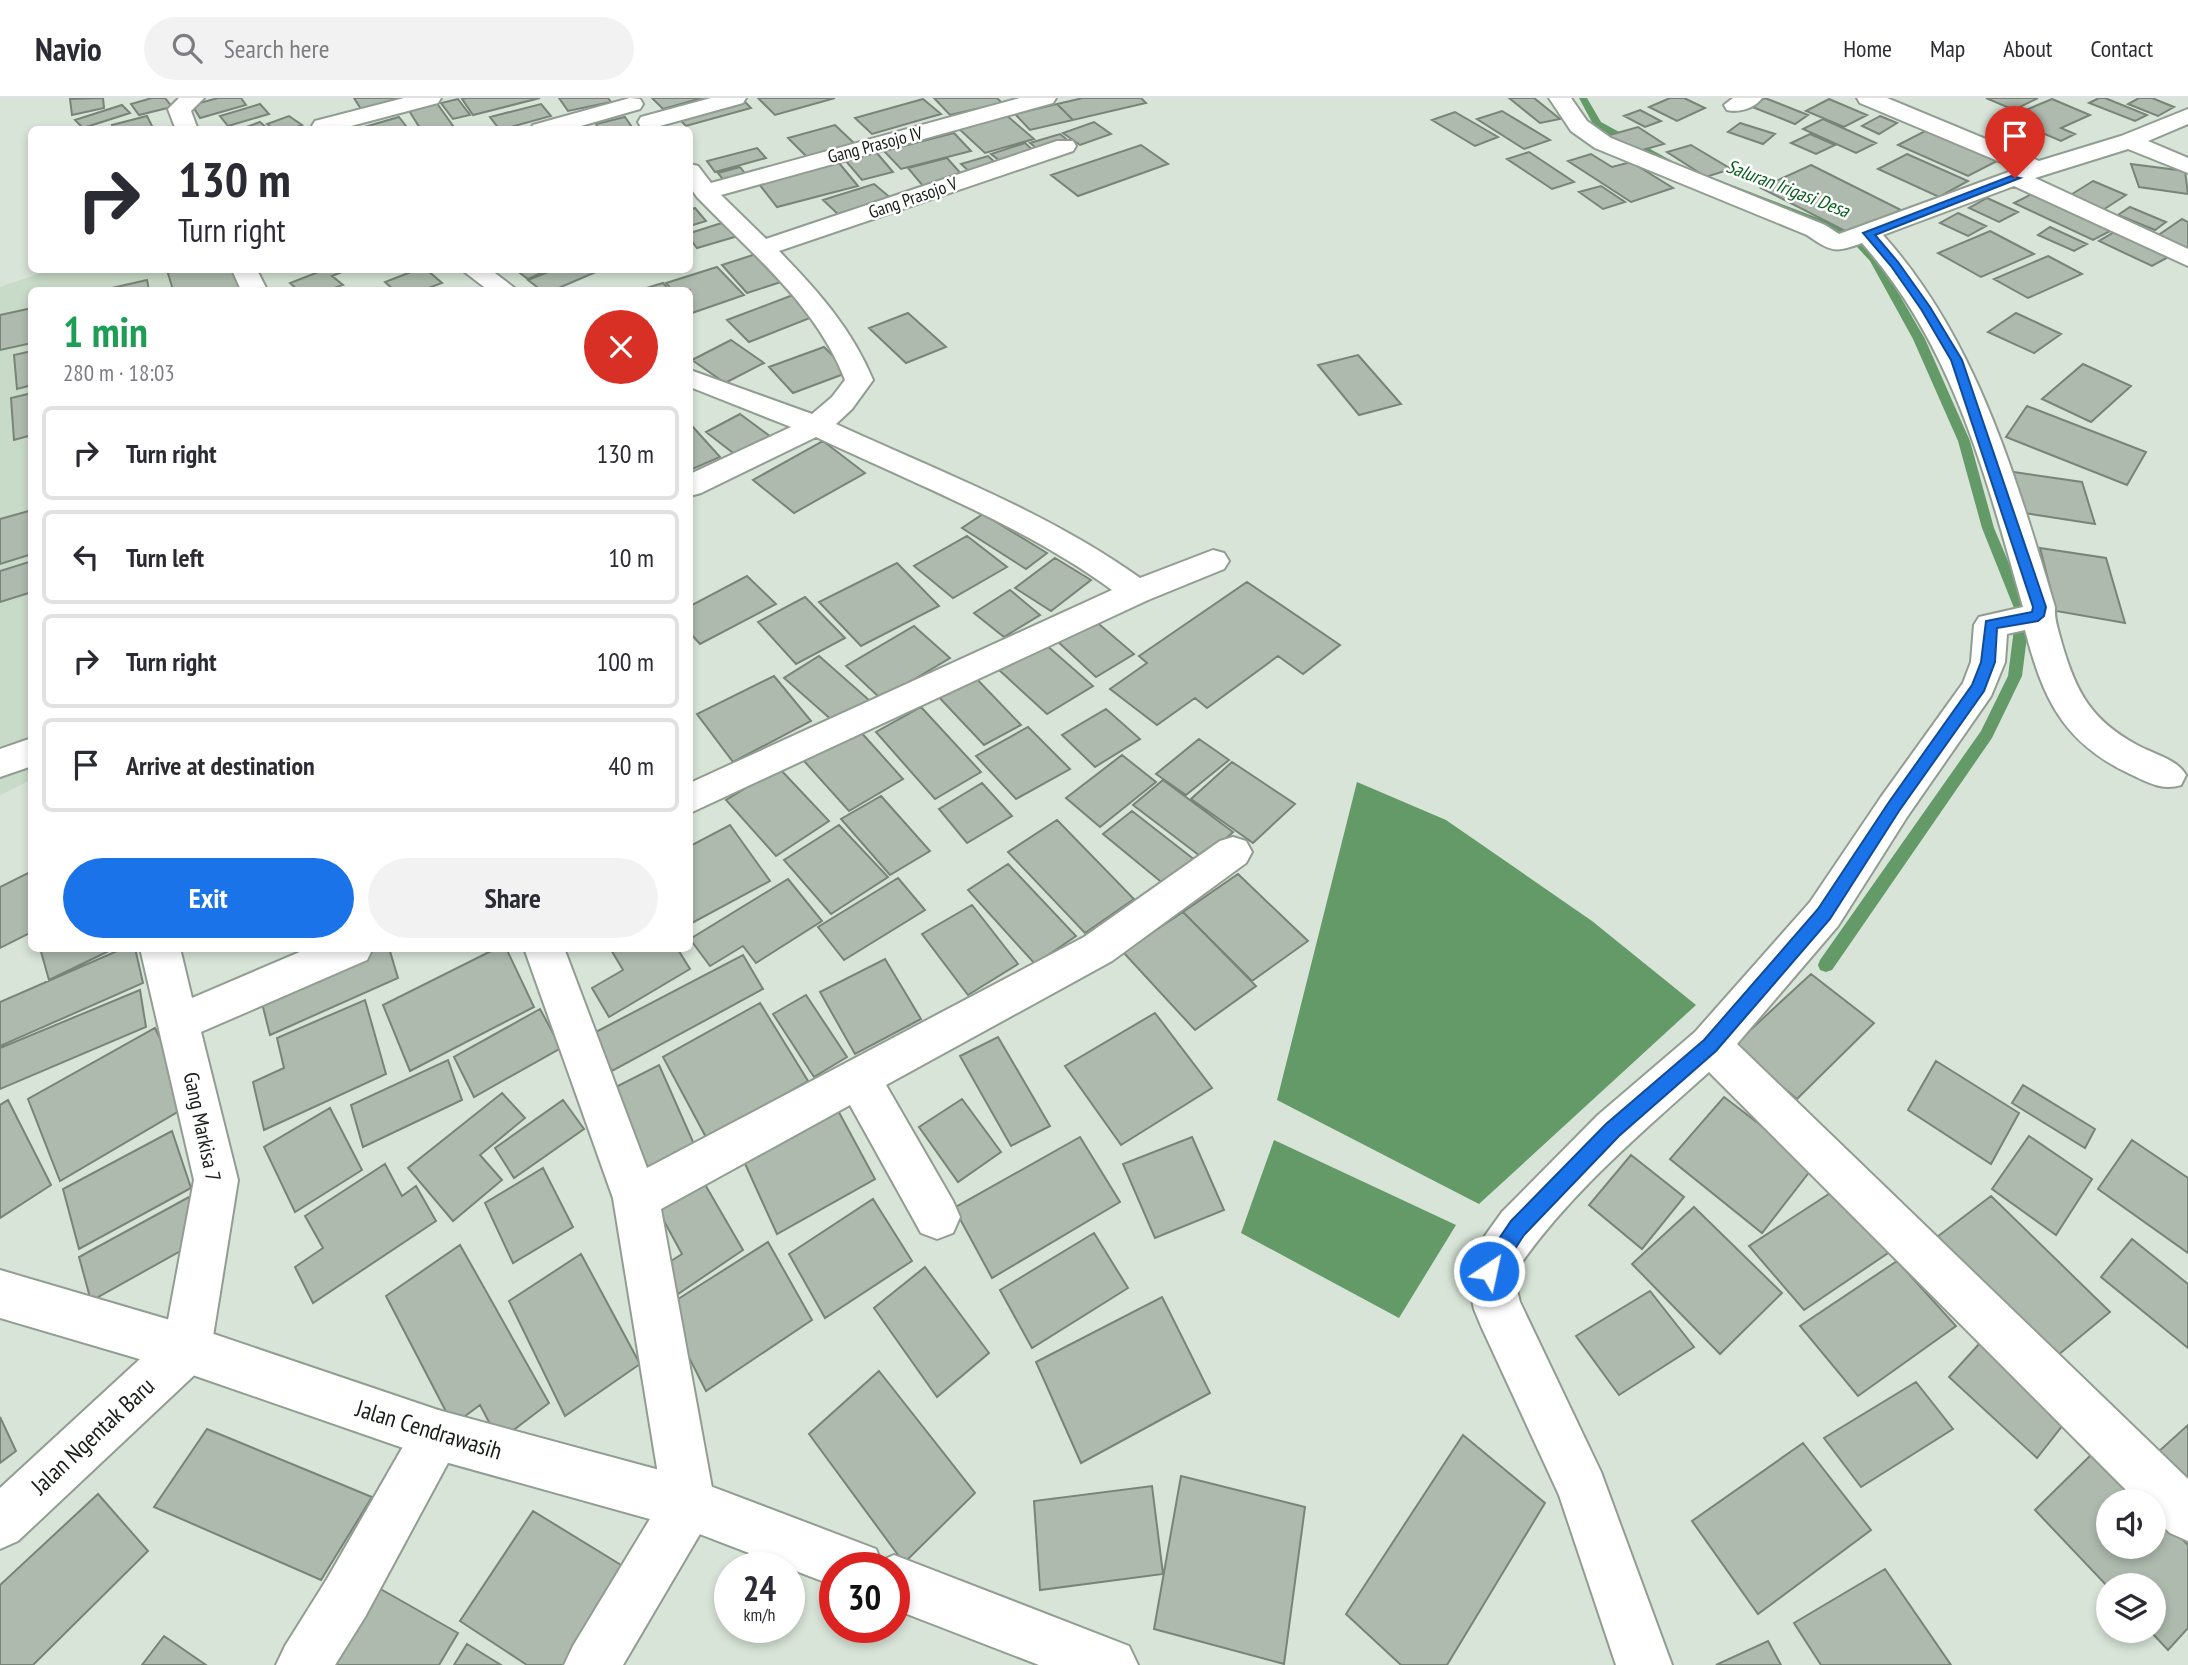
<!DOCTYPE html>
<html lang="en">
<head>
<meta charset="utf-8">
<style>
  body { margin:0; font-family:"PT Sans Narrow",sans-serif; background:#f2f2f3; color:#2b2b33; height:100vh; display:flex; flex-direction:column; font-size:26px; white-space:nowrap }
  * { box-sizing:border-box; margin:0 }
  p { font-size:23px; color:#7c7c81 }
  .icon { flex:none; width:38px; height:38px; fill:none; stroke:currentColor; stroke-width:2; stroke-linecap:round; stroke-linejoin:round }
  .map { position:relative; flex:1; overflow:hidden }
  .sheet { position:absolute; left:28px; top:189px; width:665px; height:665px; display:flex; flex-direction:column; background:#fff; border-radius:10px; box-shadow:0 4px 10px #0003 }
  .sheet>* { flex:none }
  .guide { position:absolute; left:28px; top:28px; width:665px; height:147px; border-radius:10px; box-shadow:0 4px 10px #0003; background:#fff; color:#2b2b33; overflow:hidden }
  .tools { position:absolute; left:2096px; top:1391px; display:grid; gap:14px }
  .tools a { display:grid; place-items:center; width:70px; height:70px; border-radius:50%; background:#fff; box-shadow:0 4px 10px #0003; font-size:35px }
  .speed { position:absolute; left:714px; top:1454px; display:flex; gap:14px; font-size:35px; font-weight:700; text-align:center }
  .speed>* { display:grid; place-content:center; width:91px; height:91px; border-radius:50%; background:#fff; box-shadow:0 4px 10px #0003; line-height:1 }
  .speed small { font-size:18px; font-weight:400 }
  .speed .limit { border:10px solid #d22; background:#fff; color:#111 }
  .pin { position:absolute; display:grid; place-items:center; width:60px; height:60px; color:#fff; margin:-72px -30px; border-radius:50% 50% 50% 0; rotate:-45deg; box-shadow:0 0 7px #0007 }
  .pin .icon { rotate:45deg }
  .me { position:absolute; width:77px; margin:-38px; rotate:34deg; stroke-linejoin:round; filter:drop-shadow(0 0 5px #0008) }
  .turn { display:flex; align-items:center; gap:24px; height:147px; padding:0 35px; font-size:32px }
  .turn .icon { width:91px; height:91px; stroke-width:2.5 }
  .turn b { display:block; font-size:49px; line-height:60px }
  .round { display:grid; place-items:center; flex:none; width:74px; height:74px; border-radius:37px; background:#f2f2f3 }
  .overview { display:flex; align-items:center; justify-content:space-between; height:119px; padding:0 35px }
  h1 { font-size:42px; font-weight:700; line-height:52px; color:#1e9e55 }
  .primary-button { display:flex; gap:14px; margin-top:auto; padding:14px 35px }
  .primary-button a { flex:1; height:80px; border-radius:42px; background:#1a73e8; color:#fff; font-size:28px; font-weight:700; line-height:80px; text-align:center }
  .primary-button a+a { background:#f2f2f3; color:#2b2b33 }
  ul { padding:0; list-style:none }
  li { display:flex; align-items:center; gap:21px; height:94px; margin:0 14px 10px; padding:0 21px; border:4px solid #e1e1e2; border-radius:10px }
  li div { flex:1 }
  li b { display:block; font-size:26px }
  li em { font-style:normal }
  header { display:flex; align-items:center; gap:42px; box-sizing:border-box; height:98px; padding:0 35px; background:#fff; border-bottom:2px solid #e1e1e2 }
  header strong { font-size:33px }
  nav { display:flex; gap:38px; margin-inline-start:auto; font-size:24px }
  .search { width:490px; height:63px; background:#f2f2f3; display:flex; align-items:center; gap:18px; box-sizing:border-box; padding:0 24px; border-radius:38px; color:#7c7c81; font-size:26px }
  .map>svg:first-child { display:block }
  .built { fill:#c8dac8 }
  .water { fill:#639a67 }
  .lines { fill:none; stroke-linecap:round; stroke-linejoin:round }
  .stream { fill:#639a67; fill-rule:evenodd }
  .building { fill:#aebaae; stroke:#788478; stroke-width:2 }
  .street-casing { stroke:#919d91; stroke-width:4 }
  .secondary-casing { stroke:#919d91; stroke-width:4 }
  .street { fill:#fff; fill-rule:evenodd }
  .secondary { fill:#fff; fill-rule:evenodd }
  .route { fill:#1a73e8; stroke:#114b97; stroke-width:2 }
  .labels { text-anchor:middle; stroke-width:5; stroke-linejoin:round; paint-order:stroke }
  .far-street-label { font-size:18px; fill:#181d18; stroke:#fff }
  .far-water-label { font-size:19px; font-style:italic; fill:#065e1c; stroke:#fff }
  .street-label { font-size:21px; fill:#181d18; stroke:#fff }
  .near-street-label { font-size:24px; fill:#181d18; stroke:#fff }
</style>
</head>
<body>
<header>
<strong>Navio</strong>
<div class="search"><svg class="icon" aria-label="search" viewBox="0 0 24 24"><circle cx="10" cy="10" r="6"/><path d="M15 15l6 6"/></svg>Search here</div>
<nav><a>Home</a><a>Map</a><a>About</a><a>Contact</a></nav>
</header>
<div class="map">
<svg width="2188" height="1567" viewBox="0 0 2188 1567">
  <rect width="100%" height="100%" fill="#d7e4d7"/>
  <path class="built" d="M50,172H250L258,192H32L31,682L0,697V189Z"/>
  <path class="water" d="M1357,684L1446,722L1592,823L1696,907L1479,1106L1277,1002Z
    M1274,1042L1456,1127L1399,1220L1241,1135Z"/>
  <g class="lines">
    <path class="stream" d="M1579,0H1587L1601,24L1672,63V67H1666L1594,28Z
      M1716,81L1855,134L1878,160L1925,241L1970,343L1994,430L2030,515L2022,578L1992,640L1832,872L1826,874L1820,872L1818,867L1820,862L1981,633L2008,578L2016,515L1982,430L1958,343L1913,241L1870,163L1847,138L1713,86L1711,84Z"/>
  </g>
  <path class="building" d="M103,0L104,10L72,17L70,1Z
    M152,0H165L172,9L139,17L131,6Z
    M218,0H241L246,7L200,20L192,7Z
    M354,0H406L361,11Z
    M467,0H540L473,17L462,1Z
    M559,0H608L611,4L568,13Z
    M652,0H702L663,11Z
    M758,0H835L775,17Z
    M934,0H997L1002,5L950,17Z
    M1083,0H1141L1146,5L1073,22L1057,6Z
    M1509,0H1534L1560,21L1540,25Z
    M1670,0H1684L1705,10L1677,23L1649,9Z
    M1765,0L1808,17L1795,26L1750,8Z
    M1986,0H2038L2014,12Z
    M2099,0H2105L2147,17L2135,23L2089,5Z
    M2139,0H2152L2174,9L2158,18L2128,6Z
    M458,1L470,17L453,21L441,5Z
    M923,1L941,16L872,36L855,20Z
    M1829,1L1867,17L1844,29L1806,13Z
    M2052,1L2090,17L2061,30L2075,36L2061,43L2007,20Z
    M744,3L751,10L686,28L679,21Z
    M436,4L456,32H421L408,11Z
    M260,6L269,16L228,28L220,18Z
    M541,6L551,18L500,32L490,19Z
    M1057,6L1073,22L1030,32L1015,16Z
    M122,7L130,15L83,30L75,22Z
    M1640,12L1661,23L1645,29L1624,18Z
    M1502,13L1550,42L1524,51L1477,21Z
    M1455,14L1498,39L1475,48L1432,22Z
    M1005,16L1034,41L985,55L957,29Z
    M147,18L154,32H114L112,27Z
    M289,18L302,27L289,32H275L267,26Z
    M1880,18L1897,25L1879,36L1862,28Z
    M399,19L409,32H354Z
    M625,19L634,32H599L596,26Z
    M1823,21L1876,45L1856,55L1803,31Z
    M260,24L269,32H238Z
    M1094,24L1111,36L1080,47L1063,35Z
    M1740,25L1775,36L1763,46L1728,34Z
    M835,27L855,46L808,60L788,40Z
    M1638,29L1664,46L1632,55L1606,38Z
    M1929,31L1999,62L1968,78L1898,47Z
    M954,35L971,53L901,71L884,53Z
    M1060,36L1070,44L1040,53L1030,45Z
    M1810,36L1835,47L1816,56L1791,45Z
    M1025,45L1037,56L1004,66L991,56Z
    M1141,47L1168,66L1078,98L1051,77Z
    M1691,47L1731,71L1706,79L1667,54Z
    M757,50L766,60L715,74L707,63Z
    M876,54L893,74L862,82L845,62Z
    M1529,54L1574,84L1552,91L1507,61Z
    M1591,56L1612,69L1631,64L1673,90L1631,104L1568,63Z
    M1907,56L1968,83L1939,99L1878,71Z
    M988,58L999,68L972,76L961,66Z
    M947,60L963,78L923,88L908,70Z
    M839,65L858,88L777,109L759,86Z
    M2131,66L2185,73L2188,96L2139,89Z
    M1811,67L1901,112L1851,136L1761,90Z
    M740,69L748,79L726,85L718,75Z
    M2093,83L2126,97L2103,112L2069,98Z
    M874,86L892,101L840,118L823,102Z
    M1601,88L1625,104L1603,111L1579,94Z
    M2038,93L2116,130L2093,142L2014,105Z
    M1987,100L2018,114L1999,124L1969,110Z
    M2130,109L2166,124L2155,132L2118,117Z
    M695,110L706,123L690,128V112Z
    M1958,115L1986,128L1968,138L1940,125Z
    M2182,121L2188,124V148L2185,150L2157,138Z
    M725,124L738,138L697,150L690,141V135Z
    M2050,129L2087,146L2074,153L2038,137Z
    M2118,132L2172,157L2152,168L2099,143Z
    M1990,133L2034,156L1981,179L1938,155Z
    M756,156L781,184L747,195L722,167Z
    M2048,158L2082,176L2028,200L1994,181Z
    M717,169L744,197L692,215L690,212V192H672L666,185Z
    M167,172H234L240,192H173Z
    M312,172H347L332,178L343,187L328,192H298L290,185L316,175Z
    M416,172H427L442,185L423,192H394L385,184Z
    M516,172H548L528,181Z
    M553,172H592L596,174L554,192H541L528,182Z
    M147,182L149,192H103Z
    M663,185L669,192H640Z
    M793,197L815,218L749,244L727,222Z
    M32,210V245L0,252V217Z
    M908,215L946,249L906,265L869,230Z
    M2016,215L2061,236L2034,255L1988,234Z
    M731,242L764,265L725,285L692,262Z
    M824,249L849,274L793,295L769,269Z
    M32,253V287L17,291L14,257Z
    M1358,257L1401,306L1359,317L1318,267Z
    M2083,266L2131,288L2091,324L2042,301Z
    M32,295V337L14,342L11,300Z
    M2027,308L2146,354L2127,387L2006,339Z
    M740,316L771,339L737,358L706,334Z
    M693,329L720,359L690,372V330Z
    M823,343L865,375L794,415L753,382Z
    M2007,373L2082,384L2095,426L2018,414Z
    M32,412V456L0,466V421Z
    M983,416L1047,455L1026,471L962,430Z
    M967,438L1007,469L953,500L914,468Z
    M2040,450L2106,460L2125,525L2056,513Z
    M1055,460L1091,482L1051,513L1015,490Z
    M32,463V494L0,504V473Z
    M897,465L939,508L861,548L819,504Z
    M747,478L776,506L700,546L690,535V508Z
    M1247,484L1340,547L1303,576L1278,558L1207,610L1195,600L1157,627L1110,591L1147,565L1139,558Z
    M1010,492L1040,517L1004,539L974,515Z
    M805,499L845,540L796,566L758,524Z
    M1093,521L1134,556L1096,579L1056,542Z
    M914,528L950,560L881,601L846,568Z
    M1045,546L1093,588L1047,616L999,572Z
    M819,558L869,602L834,624L784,580Z
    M971,575L1021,627L984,647L934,594Z
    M774,578L811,623L733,664L697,616Z
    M921,609L981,674L935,701L876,634Z
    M1106,611L1140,641L1095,669L1062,637Z
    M1028,629L1070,671L1016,701L976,658Z
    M859,632L903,681L849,713L804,663Z
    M1199,641L1229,662L1186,697L1156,676Z
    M1122,657L1156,684L1100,729L1066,700Z
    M1232,664L1295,706L1253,745L1191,701Z
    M779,670L829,723L776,758L726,702Z
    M1163,682L1233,734L1204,761L1133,707Z
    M982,685L1012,718L967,745L939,711Z
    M881,698L930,753L890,777L841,721Z
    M1132,713L1200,766L1171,792L1103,736Z
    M1057,722L1134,801L1085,835L1008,754Z
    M730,727L770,783L690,826V748Z
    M839,727L888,779L831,816L784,762Z
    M1008,766L1076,838L1035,866L968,792Z
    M32,773V834L0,850V789Z
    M1238,776L1308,843L1252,883L1183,814Z
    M898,780L925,812L844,862L818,829Z
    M788,781L822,823L756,865L743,848L710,868L690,841Z
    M972,807L1018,866L968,897L922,836Z
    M1183,814L1256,888L1195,932L1123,854Z
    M40,850H115L49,882Z
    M124,850H135L143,885L0,948V904Z
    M379,850H389L398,880L270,937L261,901Z
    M497,850H506L534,909L410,973L383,907Z
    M610,850H677L690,871L609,919L592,890L623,872Z
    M743,857L763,891L612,973L592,936Z
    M885,861L921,921L855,956L820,894Z
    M1811,876L1874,925L1797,1001L1733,948Z
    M140,892L146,929L0,991V950Z
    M806,897L847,959L814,979L773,916Z
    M365,902L386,976L264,1032L253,984L284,970L277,940Z
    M760,905L808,983L707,1041L663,959Z
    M540,911L561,950L474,999L454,959Z
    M1155,915L1212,990L1121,1047L1065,968Z
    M155,930L191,1006L60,1083L28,1001Z
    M998,939L1050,1028L1011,1048L960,958Z
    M448,962L462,1002L363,1049L351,1007Z
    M1936,963L2019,1015L1991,1066L1908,1012Z
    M659,967L694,1046L638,1075L604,995Z
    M2023,987L2095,1031L2085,1050L2012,1005Z
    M502,995L525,1020L480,1057L502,1082L453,1123L408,1070Z
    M1724,999L1814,1068L1762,1135L1670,1061Z
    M962,1001L1001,1054L958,1084L919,1029Z
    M8,1002L51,1087L0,1120V1007Z
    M563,1002L584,1031L514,1080L495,1050Z
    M835,1007L875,1081L777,1136L741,1057Z
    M330,1010L362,1072L295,1114L264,1049Z
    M172,1033L191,1090L79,1151L63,1091Z
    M2029,1038L2092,1081L2056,1137L1992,1091Z
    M1080,1039L1120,1104L992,1180L954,1110Z
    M1192,1039L1224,1112L1155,1140L1123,1066Z
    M2132,1042L2188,1080V1155L2098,1091Z
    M1631,1057L1684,1099L1642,1151L1589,1107Z
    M385,1066L402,1098L416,1088L436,1123L313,1205L295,1169L323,1150L305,1118Z
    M543,1070L573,1129L513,1165L485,1105Z
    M703,1083L743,1152L678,1196L663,1168L682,1156L658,1112Z
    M1838,1090L1894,1151L1804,1212L1749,1148Z
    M1991,1098L2110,1214L2051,1263L1933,1142Z
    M189,1099L202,1141L91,1203L79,1159Z
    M873,1101L912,1163L825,1220L789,1156Z
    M1694,1109L1782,1195L1720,1256L1632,1166Z
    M1094,1135L1128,1190L1032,1250L1000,1192Z
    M2132,1141L2188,1186V1250L2101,1179Z
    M768,1144L812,1222L706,1293L664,1210Z
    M460,1147L549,1305L499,1343L480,1307L453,1327L386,1198Z
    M581,1156L640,1266L565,1318L509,1203Z
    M1897,1163L1956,1228L1858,1298L1800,1228Z
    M925,1169L989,1255L937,1299L874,1210Z
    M1650,1193L1694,1249L1619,1297L1576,1238Z
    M1162,1199L1210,1295L1081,1365L1036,1264Z
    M1980,1245L2066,1323L2037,1360L1949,1279Z
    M879,1273L975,1395L904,1465L809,1336Z
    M1916,1284L1953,1331L1861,1389L1824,1340Z
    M0,1319L16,1353L0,1365Z
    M2188,1327V1406L2147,1364Z
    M207,1331L372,1399L321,1482L154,1409Z
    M1463,1337L1545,1405L1447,1567H1401L1346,1516Z
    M1803,1345L1871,1432L1758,1516L1692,1423Z
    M2095,1353L2145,1404H2109V1449H2154V1413L2188,1447V1530L2168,1552L2150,1533H2154V1488H2109V1490L2035,1412Z
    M1181,1378L1305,1409L1284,1566L1154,1531Z
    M1152,1388L1163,1476L1040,1492L1034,1403Z
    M98,1396L148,1453L33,1567H0V1487Z
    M533,1413L639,1478L585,1567H527L460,1523Z
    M1885,1471L1951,1567H1821L1794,1525Z
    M377,1489L458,1535L439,1567H325Z
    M164,1538L206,1567H142Z
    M1768,1543L1781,1567H1716Z
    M467,1546L501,1567H454Z"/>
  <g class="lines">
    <g class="street-casing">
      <path id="street" d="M179,0H204L191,13L198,32H176L168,11Z
        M404,0H441L438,5L336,32H314L312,28L315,23Z
        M630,0L640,1L643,6L640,11L567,32H530L533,27Z
        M711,0H746L743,5L649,31L641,29L638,24L641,19Z
        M1020,0H1056L1053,5L721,97L766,141L1057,43H1073L1076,48L1073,53L779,153C817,192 852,231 873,282L852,311L836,326C938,373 1048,414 1140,480L1213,452L1224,455L1229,463L1224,471L1148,502L690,715V685L1112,492C1027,429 913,385 816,339L701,395L690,398V376L791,329L690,289V272L812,316L832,299L845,282C816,207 751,155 697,99L690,89V66L698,68L711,85Z
        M1549,0H1571L1587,23L1611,40L1825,127L1839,136L2017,71L1860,5L1857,0H1887L2039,63L2121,38L2188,11V26L2148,43L2188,60V75L2128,51L2035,80L2188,151V168L2014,88L1883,137C1977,242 2015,377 2055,509C2054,522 2059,534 2062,546C2076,594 2091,622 2137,647C2153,656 2177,661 2186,677L2181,687C2162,693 2147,684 2130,676C2062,644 2043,600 2025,532L2007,536L2005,564L1991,598L1907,719L1838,828L1737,946L2188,1381V1443L2170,1435L2154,1420V1404H2138L1709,974C1640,1036 1565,1099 1513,1177L1520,1204L1601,1374L1672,1567H1616L1559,1397L1481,1228L1474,1211L1466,1173L1472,1156L1502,1114L1598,1017L1695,934L1810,804L1881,699L1963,585L1971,564L1974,527L1979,519L2023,509C1986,379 1954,249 1862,145C1834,155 1832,154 1807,137L1595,50L1571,33Z
        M1733,0H1762C1755,10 1739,15 1727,12L1724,7Z
        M232,172H257L267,192H241Z
        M462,172H491L517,192H488Z
        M32,640V668L0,679V651Z
        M1233,739L1246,743L1252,754L1246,765L1112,863L886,987L953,1103L960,1119L953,1135L937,1141L921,1135L850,1007L661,1111L715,1406L707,1424L623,1567H564L573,1548L662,1401L613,1100L524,850H564L647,1070L1084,839L1220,743Z
        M140,850H180L192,900L309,850H373L367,862L201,934L238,1082L211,1251L204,1268L18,1443L0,1451V1390L165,1238L194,1082Z
        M438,1312L456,1319L463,1337L365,1519L335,1567H276L285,1548L327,1481L420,1319Z"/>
    </g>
    <g class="secondary-casing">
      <path id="secondary" d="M0,1172L187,1227L438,1312L689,1380L876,1451L881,1463L894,1457L1129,1548L1138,1567H1039L894,1511V1470H835V1488L689,1432L438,1362L187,1275L0,1220Z"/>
    </g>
    <use href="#street" class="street"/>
    <use href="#secondary" class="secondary"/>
  </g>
  <path class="route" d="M2011,78L2020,80L1875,137L1898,164L1930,209L1962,262L2046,509L2044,518L2038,523L1997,530L1995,564L1984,593L1899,713L1830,821L1716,953L1619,1038L1524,1137L1496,1180L1489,1182L1482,1180L1479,1173L1482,1166L1511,1123L1606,1026L1704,942L1818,811L1889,704L1972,587L1981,564L1986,523L2032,514L2033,509L1951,262L1921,211L1891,168L1863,135Z"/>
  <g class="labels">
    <g class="far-street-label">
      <text transform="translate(875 47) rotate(-15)" y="6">Gang Prasojo IV</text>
      <text transform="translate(913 100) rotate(-19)" y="6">Gang Prasojo V</text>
    </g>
    <g class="far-water-label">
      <text transform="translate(1788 90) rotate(21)" y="7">Saluran Irigasi Desa</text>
    </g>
    <g class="street-label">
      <text transform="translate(202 1029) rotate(78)" y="7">Gang Markisa 7</text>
    </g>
    <g class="near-street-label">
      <text transform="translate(429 1332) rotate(17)" y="8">Jalan Cendrawasih</text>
      <text transform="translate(93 1338) rotate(-43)" y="8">Jalan Ngentak Baru</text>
    </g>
  </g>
</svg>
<div class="tools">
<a><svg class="icon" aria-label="sound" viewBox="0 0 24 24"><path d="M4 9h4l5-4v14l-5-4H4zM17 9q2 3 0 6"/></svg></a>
<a><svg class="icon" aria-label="layers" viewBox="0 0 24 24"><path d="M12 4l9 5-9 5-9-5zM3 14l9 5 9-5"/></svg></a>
</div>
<div class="speed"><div>24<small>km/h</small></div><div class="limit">30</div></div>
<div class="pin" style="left:2015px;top:80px;background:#d93025"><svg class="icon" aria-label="arrive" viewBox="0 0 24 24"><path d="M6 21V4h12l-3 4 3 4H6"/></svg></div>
<svg class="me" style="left:1489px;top:1173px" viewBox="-20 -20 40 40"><circle r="17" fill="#1a73e8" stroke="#fff" stroke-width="3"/><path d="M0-11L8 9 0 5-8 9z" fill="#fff"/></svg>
<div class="guide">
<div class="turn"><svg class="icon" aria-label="right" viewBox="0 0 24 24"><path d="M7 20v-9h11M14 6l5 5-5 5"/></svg><div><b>130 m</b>Turn right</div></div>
</div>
<section class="sheet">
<div class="overview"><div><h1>1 min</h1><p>280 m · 18:03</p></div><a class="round" style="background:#d93025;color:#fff"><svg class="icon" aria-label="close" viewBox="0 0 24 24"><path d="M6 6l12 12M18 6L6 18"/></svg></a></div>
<ul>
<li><svg class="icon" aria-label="right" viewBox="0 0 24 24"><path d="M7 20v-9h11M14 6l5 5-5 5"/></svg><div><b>Turn right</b></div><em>130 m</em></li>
<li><svg class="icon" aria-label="left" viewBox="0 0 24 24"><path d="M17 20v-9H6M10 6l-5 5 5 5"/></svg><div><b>Turn left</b></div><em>10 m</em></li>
<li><svg class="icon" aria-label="right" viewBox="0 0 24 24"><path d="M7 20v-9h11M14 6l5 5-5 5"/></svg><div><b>Turn right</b></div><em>100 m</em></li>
<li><svg class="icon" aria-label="arrive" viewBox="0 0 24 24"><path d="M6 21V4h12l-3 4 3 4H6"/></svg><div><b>Arrive at destination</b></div><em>40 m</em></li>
</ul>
<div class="primary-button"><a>Exit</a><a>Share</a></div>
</section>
</div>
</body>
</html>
